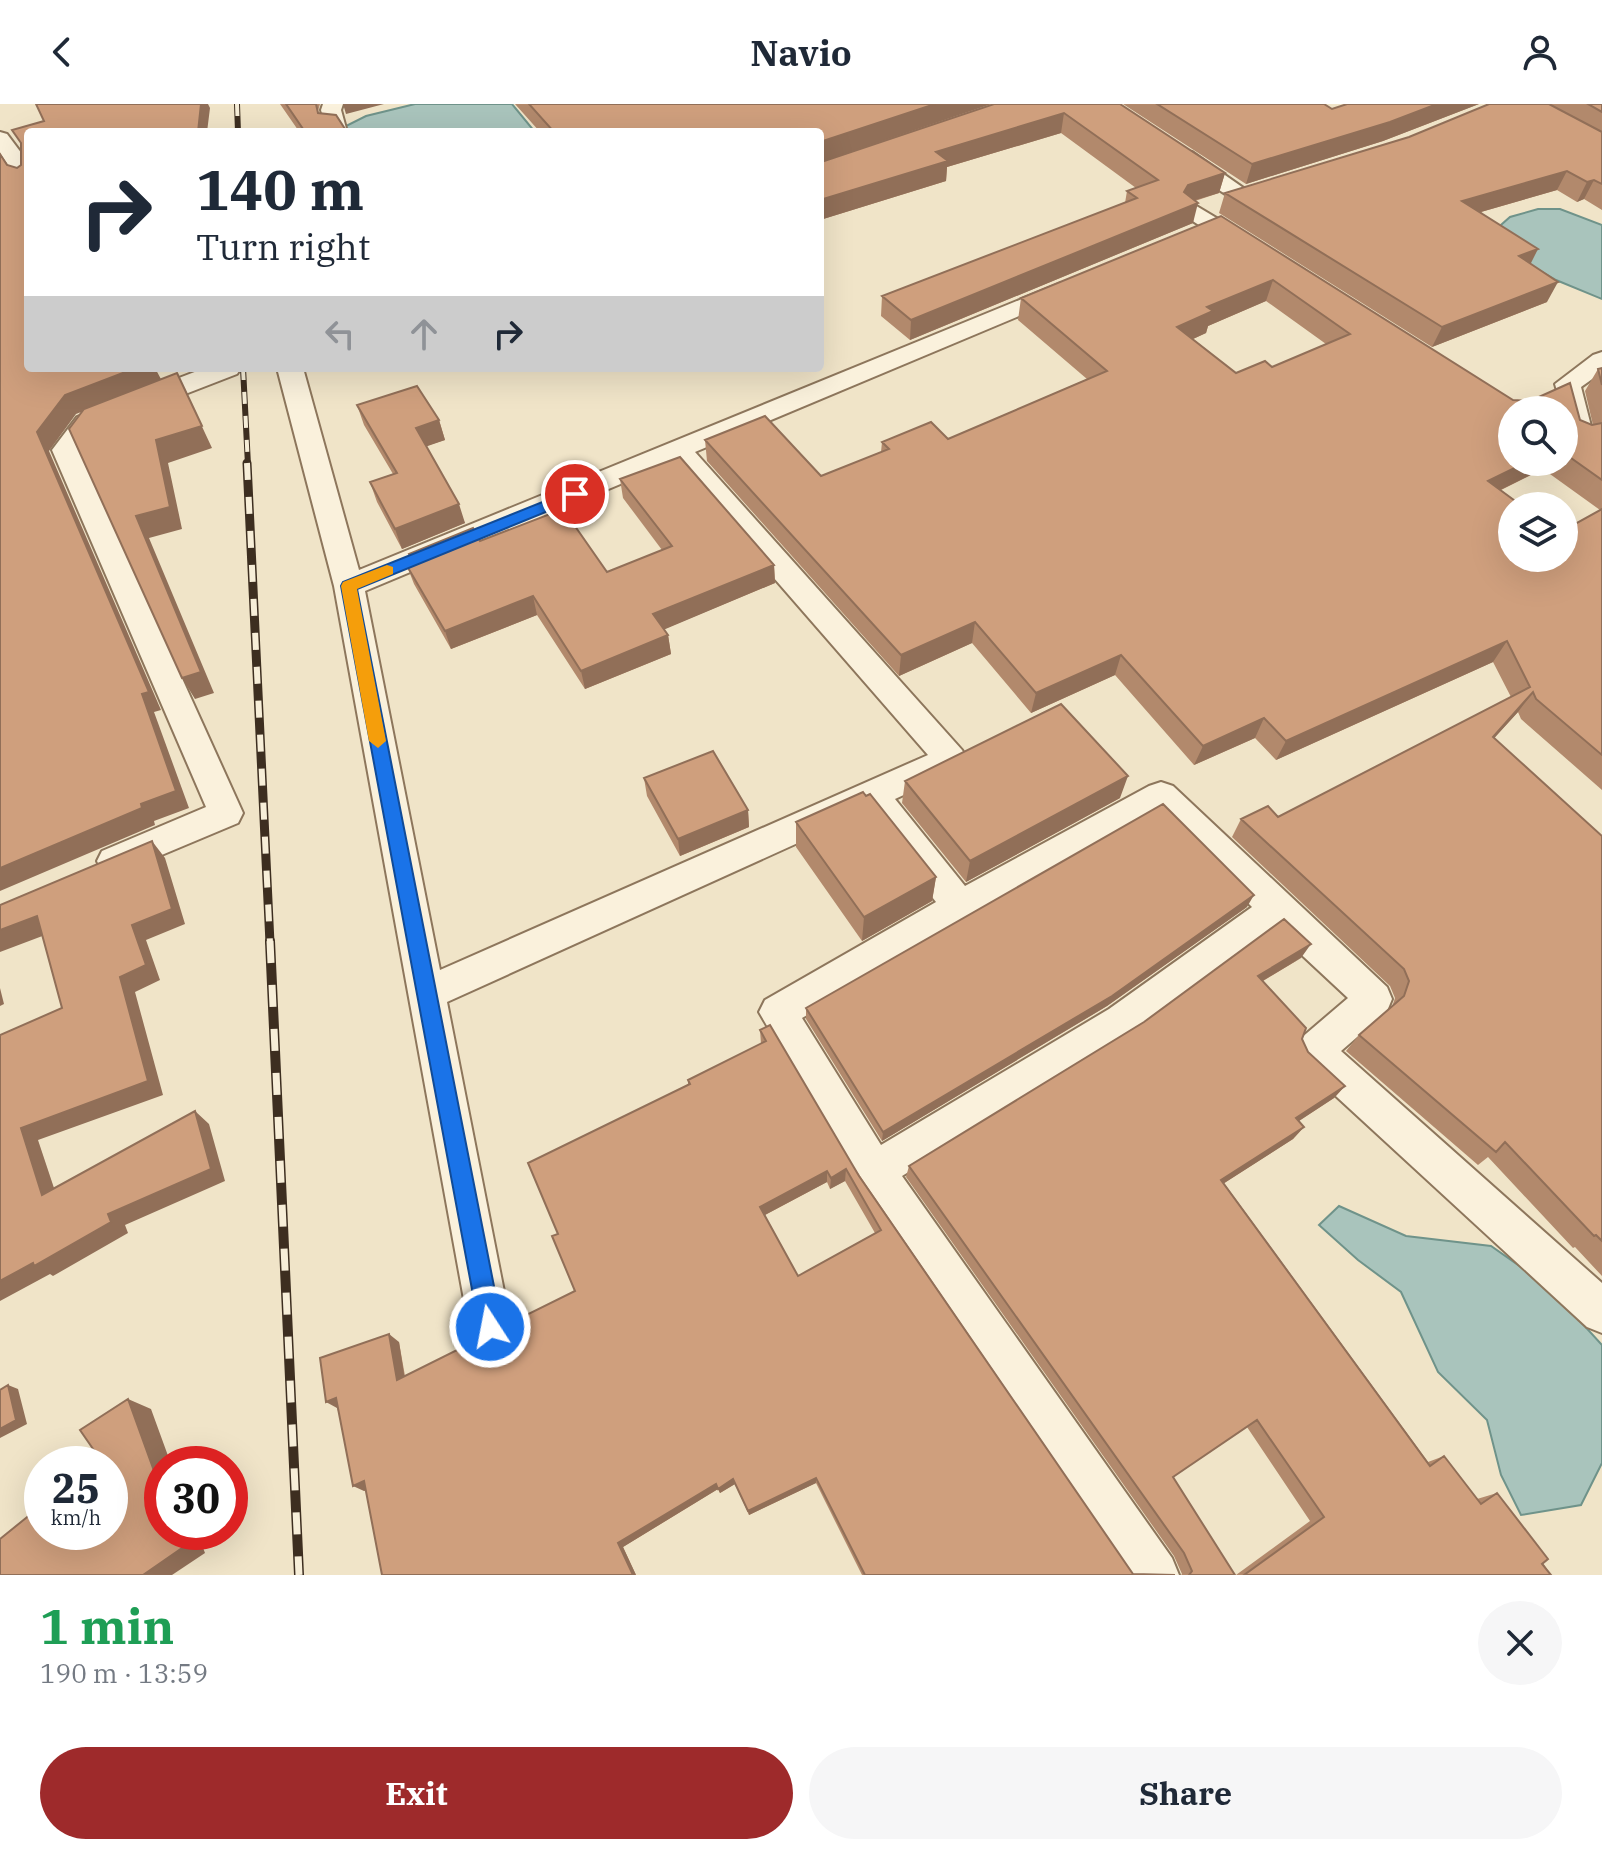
<!DOCTYPE html>
<html lang="en">
<head>
<meta charset="utf-8">
<style>
  body { margin:0; font-family:"IBM Plex Serif",serif; background:#f6f6f7; color:#1f2937; height:100vh; display:flex; flex-direction:column; font-size:30px; white-space:nowrap }
  * { box-sizing:border-box; margin:0 }
  p { font-size:26px; color:#747a83 }
  .icon { flex:none; width:44px; height:44px; fill:none; stroke:currentColor; stroke-width:2; stroke-linecap:round; stroke-linejoin:round }
  .map { position:relative; height:1471px; overflow:hidden }
  .panel { display:flex; flex-direction:column; background:#fff; flex:1 }
  .panel>* { flex:none }
  .guide { position:absolute; left:24px; top:24px; width:800px; height:244px; border-radius:8px; box-shadow:0 8px 32px #0002; background:#fff; color:#1f2937; overflow:hidden }
  .fabs { position:absolute; left:1498px; top:292px; display:grid; gap:16px }
  .fabs a { display:grid; place-items:center; width:80px; height:80px; border-radius:50%; background:#fff; box-shadow:0 8px 32px #0002; font-size:40px }
  .speed { position:absolute; left:24px; top:1342px; display:flex; gap:16px; font-size:40px; font-weight:700; text-align:center }
  .speed>* { display:grid; place-content:center; width:104px; height:104px; border-radius:50%; background:#fff; box-shadow:0 8px 32px #0002; line-height:1 }
  .speed small { font-size:20px; font-weight:400 }
  .speed .limit { border:12px solid #d22; background:#fff; color:#111 }
  .pin { position:absolute; display:grid; place-items:center; width:68px; height:68px; color:#fff; margin:-34px; border:4px solid #fff; border-radius:50%; box-shadow:0 2px 8px #0007 }
  .me { position:absolute; width:88px; margin:-44px; rotate:349deg; stroke-linejoin:round; filter:drop-shadow(0 0 6px #0008) }
  .turn { display:flex; align-items:center; gap:28px; height:168px; padding:0 40px; font-size:36px }
  .turn .icon { width:104px; height:104px; stroke-width:2.5 }
  .turn b { display:block; font-size:56px; line-height:68px }
  .lanes { display:flex; align-items:center; height:76px; padding:0 40px; background:#0003; justify-content:center; gap:40px; direction:ltr }
  .lanes .off { opacity:.35 }
  .round { display:grid; place-items:center; flex:none; width:84px; height:84px; border-radius:42px; background:#f6f6f7 }
  .overview { display:flex; align-items:center; justify-content:space-between; height:136px; padding:0 40px }
  h1 { font-size:48px; font-weight:700; line-height:60px; color:#1e9e55 }
  .primary-button { display:flex; gap:16px; margin-top:auto; padding:16px 40px }
  .primary-button a { flex:1; height:92px; border-radius:48px; background:#9e2a2b; color:#fff; font-size:32px; font-weight:700; line-height:92px; text-align:center }
  .primary-button a+a { background:#f6f6f7; color:#1f2937 }
  header { display:flex; justify-content:space-between; align-items:center; height:104px; padding:0 40px; background:#fff; font-size:36px; font-weight:700 }
  .map>svg:first-child { display:block }
  .water { fill:#a9c4bc; stroke:#6f938a; stroke-width:2 }
  .lines { fill:none; stroke-linecap:round; stroke-linejoin:round }
  .street-casing { stroke:#8d765c; stroke-width:4 }
  .street { fill:#faf1dc; fill-rule:evenodd }
  .rail-far2-casing { stroke:#3d2e20; stroke-width:6 }
  .rail-far1-casing { stroke:#3d2e20; stroke-width:9 }
  .rail-casing { stroke:#3d2e20; stroke-width:10 }
  .rail-far2 { stroke:#f7eed8; stroke-width:4; stroke-dasharray:12; stroke-linecap:butt }
  .rail-far1 { stroke:#f7eed8; stroke-width:6; stroke-dasharray:17; stroke-linecap:butt }
  .rail { stroke:#f7eed8; stroke-width:7; stroke-dasharray:22; stroke-linecap:butt }
  .wall { fill:#b2896c; fill-rule:evenodd }
  .shaded-wall { fill:#916f58 }
  .building { fill:#cf9f7d; stroke:#916f58; stroke-width:2; fill-rule:evenodd }
  .route { fill:#1a73e8; stroke:#114b97; stroke-width:2 }
  .slow { fill:#f59e0b }
</style>
</head>
<body>
<header><svg class="icon" aria-label="back" viewBox="0 0 24 24"><path d="M15 5l-7 7 7 7"/></svg>Navio<svg class="icon" aria-label="person" viewBox="0 0 24 24"><circle cx="12" cy="8" r="4"/><path d="M4 21q1-7 8-7t8 7"/></svg></header>
<div class="map">
<svg width="1602" height="1471" viewBox="0 0 1602 1471">
  <rect width="100%" height="100%" fill="#f0e4c8"/>
  <path class="water" d="M415,0H512L535,28H343L340,25L366,12Z
    M1538,105H1560L1602,121V195L1556,176L1485,135L1510,113Z
    M1339,1102L1406,1132L1491,1142L1548,1182L1602,1241V1359L1581,1401L1521,1411L1501,1371L1487,1316L1438,1268L1401,1188L1358,1156L1319,1121Z"/>
  <g class="lines">
    <g class="street-casing">
      <path id="street" d="M323,0H343L341,6L347,28H327L321,6Z
        M0,28L7,30L28,58V80L20,78L0,49Z
        M1184,47L1192,48L1252,90L1241,97L1233,95L1176,58L1173,53L1176,48Z
        M1193,100L1255,137L1259,142L1255,147H1239L1185,112L1182,107L1185,102Z
        M1061,179L1069,181L1073,186L1069,191L695,348L962,646L967,655L962,664L895,695L965,782L1149,682L1161,678L1173,682L1387,883L1392,895L1387,907L1341,947L1602,1179V1229L1587,1223L1300,959L1294,947L1300,935L1348,894L1275,826L1135,929L902,1072L1172,1454L1179,1471H1127L860,1081L759,908L765,896L936,798L866,708L447,898L511,1223L505,1238L490,1244L475,1238L469,1223L334,482L277,264H303L359,466ZM673,358L928,651L440,866L365,487ZM1158,709L1252,803L1109,905L881,1041L802,914Z
        M1602,248V268L1581,283L1591,322L1587,328L1578,330L1569,328L1555,280L1593,251Z
        M205,264H241L237,270L95,325L79,347L243,709L238,719L114,771L102,767L97,757L102,747L206,703L52,346L77,313Z"/>
    </g>
    <use href="#street" class="street"/>
    <g class="rail-far2-casing">
      <path id="rail-far2" d="M237,0L238,28
        M243,264L248,361"/>
    </g>
    <g class="rail-far1-casing">
      <path id="rail-far1" d="M247,359L270,839"/>
    </g>
    <g class="rail-casing">
      <path id="rail" d="M270,837L299,1471"/>
    </g>
    <use href="#rail-far2" class="rail-far2"/>
    <use href="#rail-far1" class="rail-far1"/>
    <use href="#rail" class="rail"/>
  </g>
  <path class="wall" d="M280,0H320L318,7L319,9L347,28L298,26Z
    M515,0H991L821,58L994,0H1120L1225,69L1219,89L1195,97L1193,119L910,236L881,212L882,192L1125,99L1127,87L1136,84L1061,29L947,63L946,77L820,116V28H540Z
    M1123,0H1324L1332,5L1347,0H1479L1383,37L1246,80Z
    M1489,0H1602V106L1584,95L1577,98L1557,86L1481,108L1530,160L1547,198L1432,243L1219,109L1225,89L1409,33Z
    M1221,112L1513,296L1530,297L1570,279L1580,316L1593,321L1585,287L1598,265L1602,264V686L1521,615L1518,608L1494,634L1602,732V1172L1575,1143L1573,1144L1488,1053L1478,1061L1346,947L1359,931L1392,903L1395,894L1390,882L1232,733L1241,715L1268,702L1278,713L1511,593L1493,558L1276,656L1255,634L1194,661L1115,571L1031,609L972,539L899,572L707,357L705,336L765,312L821,372L881,348L882,338L931,318L948,335L1087,275L1018,216L1021,194ZM1266,197L1326,240L1272,263L1265,257L1236,269L1193,235L1206,229L1208,222ZM1512,306H1564V358H1512ZM1543,365L1600,406L1564,426V454H1512V402H1522L1501,386Z
    M357,301L439,316L445,336L426,342L465,419L402,445L377,398L370,378L393,370L364,321Z
    M620,375L774,461L775,479L664,525L668,531L671,550L585,585L537,511L451,545L414,480L407,462L412,460L409,450L480,437L607,468L662,446L623,394Z
    M644,674L748,706L749,723L680,752L647,692Z
    M905,677L1120,694L966,778L902,699Z
    M866,692L936,773L932,797L862,837L796,743V718Z
    M1247,803L1107,902L882,1037L806,915V904Z
    M1301,854L1263,877L1302,935L1308,948L1345,982L1334,994L1299,1017L1304,1023L1293,1035L1224,1079L1428,1358L1444,1352L1477,1395L1497,1389L1551,1471H1236L1310,1417L1247,1323L1173,1373L1235,1471H1181L1182,1470L1174,1452L906,1073L909,1062Z
    M760,926L1133,1470L1175,1471H862L816,1379L749,1411L735,1380L720,1389L718,1385L623,1443L636,1471H382L366,1386L364,1387L337,1304L399,1238L405,1272L499,1233L575,1187L558,1130L688,980V976L761,940ZM845,1077L875,1129L798,1172L765,1111L827,1078L830,1085Z"/>
  <path class="shaded-wall" d="M201,0H208L210,4L207,28H198Z
    M343,0H384L346,10Z
    M935,0H991L820,58V38Z
    M1437,0H1479L1383,37L1246,80L1252,60Z
    M1064,9L1061,29L947,63L946,77L820,116V96L936,48Z
    M1567,67L1557,86L1453,116L1462,97Z
    M1225,69L1219,89L1182,100L1198,99L1193,119L910,236L911,216L1184,88L1188,81Z
    M1594,76L1584,95L1577,98L1587,78Z
    M1538,145L1528,165L1519,152Z
    M1273,176L1266,197L1208,222L1206,229L1171,245L1177,223L1207,203Z
    M1558,178L1547,198L1432,243L1442,223Z
    M136,264H155L162,277L76,310L49,347L161,606L154,608L189,704L154,717L155,721L0,787V764L141,700L142,590L37,328L65,291Z
    M177,269L212,344L168,359L182,425L149,434L214,589L195,595L182,574L136,412L156,336Z
    M439,316L445,336L422,344L416,324Z
    M1527,358H1547L1543,365L1476,398L1488,377Z
    M459,400L465,419L402,445L395,425Z
    M774,461L775,479L656,529L653,510Z
    M533,492L537,511L451,545L445,527Z
    M975,518L972,539L899,572L901,551Z
    M668,531L671,550L585,585L581,567Z
    M1507,537L1493,558L1276,656L1286,637Z
    M1121,551L1115,571L1031,609L1036,589Z
    M1533,588L1518,608L1478,652L1493,633Z
    M1264,614L1255,634L1194,661L1203,642Z
    M1128,672L1120,694L966,778L970,757Z
    M748,706L749,723L680,752L678,735Z
    M152,737L165,754L185,820L146,836L160,876L135,888L163,991L38,1036L60,1102L42,1091L21,1024L120,873Z
    M936,773L932,797L862,837L864,813Z
    M1254,791L1247,803L1107,902L882,1037L883,1028Z
    M37,812L53,828L0,848V826Z
    M1311,840L1301,854L1249,885L1258,872Z
    M0,884L4,900L0,902Z
    M1345,982L1334,994L1285,1026L1296,1014Z
    M195,1007L209,1020L225,1077L125,1121L128,1129L53,1172L50,1170L0,1197V1177L108,1110Z
    M1304,1023L1293,1035L1212,1087L1221,1076Z
    M846,1065L845,1077L830,1085L831,1074Z
    M827,1067V1078L761,1113L760,1103Z
    M389,1230L399,1238L406,1283L397,1276Z
    M8,1281L18,1285L27,1320L0,1334V1325Z
    M336,1294L347,1301L337,1304L326,1298Z
    M128,1295L151,1305L171,1360H162V1389Z
    M816,1374V1379L749,1411L748,1407Z
    M733,1375L735,1380L720,1389L718,1385Z
    M364,1377L375,1382L364,1387L353,1382Z
    M716,1380L718,1385L623,1443L636,1471H633L618,1439Z
    M176,1428H197L205,1449L172,1471H143Z"/>
  <path class="building" d="M36,0H201L198,28H28V264H136L65,291L37,328L149,588L142,590L176,687L141,700L142,704L0,764V50L7,61L17,64L21,61V39L12,26L44,17Z
    M286,0H316L318,9L336,11L347,28H292L303,25Z
    M529,0H935L820,38V28H554Z
    M994,0H1120L1225,69L1188,81L1184,88L1198,99L911,216L882,192L1137,94L1127,87L1158,76L1064,9L936,48L948,57L820,96V57L821,58Z
    M1157,0H1324L1332,5L1347,0H1437L1390,18L1252,60Z
    M1489,0H1549L1602,28V80L1594,76L1587,78L1567,67L1462,97L1538,145L1519,152L1558,178L1442,223L1225,89L1409,33Z
    M1588,0H1602V8Z
    M1221,112L1513,296L1530,297L1570,279L1580,316L1592,321L1602,319V376L1564,349V306H1512V358H1527L1488,377L1522,402H1512V454H1564V426L1602,405V651L1536,595L1533,588L1493,633L1602,732V1137L1596,1131L1594,1132L1505,1038L1496,1048L1359,931L1404,892L1409,877L1404,865L1241,715L1268,702L1278,713L1530,583L1507,537L1286,637L1264,614L1203,642L1121,551L1036,589L975,518L901,551L705,336L765,312L821,372L889,345L882,338L931,318L948,335L1107,267L1021,194ZM1273,176L1350,230L1272,263L1265,257L1236,269L1177,223L1213,207L1207,203Z
    M1602,264V281L1598,265Z
    M177,269L202,322L156,336L170,403L136,412L201,568L182,574L69,325L84,305Z
    M417,282L439,316L416,324L459,400L395,425L370,378L397,369L357,301Z
    M680,353L774,461L653,510L668,531L581,567L533,492L445,527L407,462L414,459L409,450L473,424L480,437L563,405L607,468L672,442L620,375Z
    M1061,600L1128,672L970,757L905,677Z
    M713,647L748,706L678,735L644,674Z
    M863,688L866,692L870,690L936,773L864,813L796,718Z
    M1163,700L1254,791L1112,892L883,1028L806,904Z
    M152,737L172,805L132,821L146,861L120,873L148,977L21,1024L42,1091L195,1007L211,1065L108,1110L111,1118L34,1162L33,1159L0,1177V931L62,904L37,812L0,826V801Z
    M1284,815L1311,840L1258,872L1306,924L1302,935L1308,948L1345,982L1296,1014L1304,1023L1221,1076L1430,1362L1444,1352L1481,1400L1497,1389L1548,1455L1542,1460L1551,1471H1244L1324,1413L1257,1316L1173,1373L1235,1471H1189L1192,1467L1184,1449L909,1062L1144,918Z
    M770,921L859,1072L1133,1470L1175,1471H865L816,1374L748,1407L733,1375L718,1385L716,1380L618,1439L633,1471H382L364,1377L353,1382L336,1294L326,1298L320,1254L389,1230L397,1276L475,1237L484,1239L499,1233L504,1222L575,1187L552,1132L558,1130L528,1059L690,980L688,976L766,937L760,926ZM846,1065L881,1126L798,1172L760,1103L827,1067L831,1074Z
    M8,1281L16,1316L0,1325V1286Z
    M128,1295L162,1389V1428H176L182,1444L143,1471H0V1435L42,1401V1428H110V1360H94L100,1355L80,1326Z"/>
  <path class="route" d="M575,385L582,390L580,394L357,485L502,1223L499,1231L490,1234L482,1231L479,1223L341,482L343,478Z"/>
  <path class="slow" d="M387,461L393,463V470L357,485L386,637L378,644L369,637L341,482L343,478Z"/>
</svg>
<div class="fabs">
<a><svg class="icon" aria-label="search" viewBox="0 0 24 24"><circle cx="10" cy="10" r="6"/><path d="M15 15l6 6"/></svg></a>
<a><svg class="icon" aria-label="layers" viewBox="0 0 24 24"><path d="M12 4l9 5-9 5-9-5zM3 14l9 5 9-5"/></svg></a>
</div>
<div class="speed"><div>25<small>km/h</small></div><div class="limit">30</div></div>
<div class="pin" style="left:575px;top:390px;background:#d93025"><svg class="icon" aria-label="arrive" viewBox="0 0 24 24"><path d="M6 21V4h12l-3 4 3 4H6"/></svg></div>
<svg class="me" style="left:490px;top:1223px" viewBox="-20 -20 40 40"><circle r="17" fill="#1a73e8" stroke="#fff" stroke-width="3"/><path d="M0-11L8 9 0 5-8 9z" fill="#fff"/></svg>
<div class="guide">
<div class="turn"><svg class="icon" aria-label="right" viewBox="0 0 24 24"><path d="M7 20v-9h11M14 6l5 5-5 5"/></svg><div><b>140 m</b>Turn right</div></div>
<div class="lanes"><svg class="icon off" aria-label="left" viewBox="0 0 24 24"><path d="M17 20v-9H6M10 6l-5 5 5 5"/></svg><svg class="icon off" aria-label="ahead" viewBox="0 0 24 24"><path d="M12 20V5M6 11l6-6 6 6"/></svg><svg class="icon" aria-label="right" viewBox="0 0 24 24"><path d="M7 20v-9h11M14 6l5 5-5 5"/></svg></div>
</div>
</div>
<section class="panel">
<div class="overview"><div><h1>1 min</h1><p>190 m · 13:59</p></div><a class="round"><svg class="icon" aria-label="close" viewBox="0 0 24 24"><path d="M6 6l12 12M18 6L6 18"/></svg></a></div>
<div class="primary-button"><a>Exit</a><a>Share</a></div>
</section>
</body>
</html>
